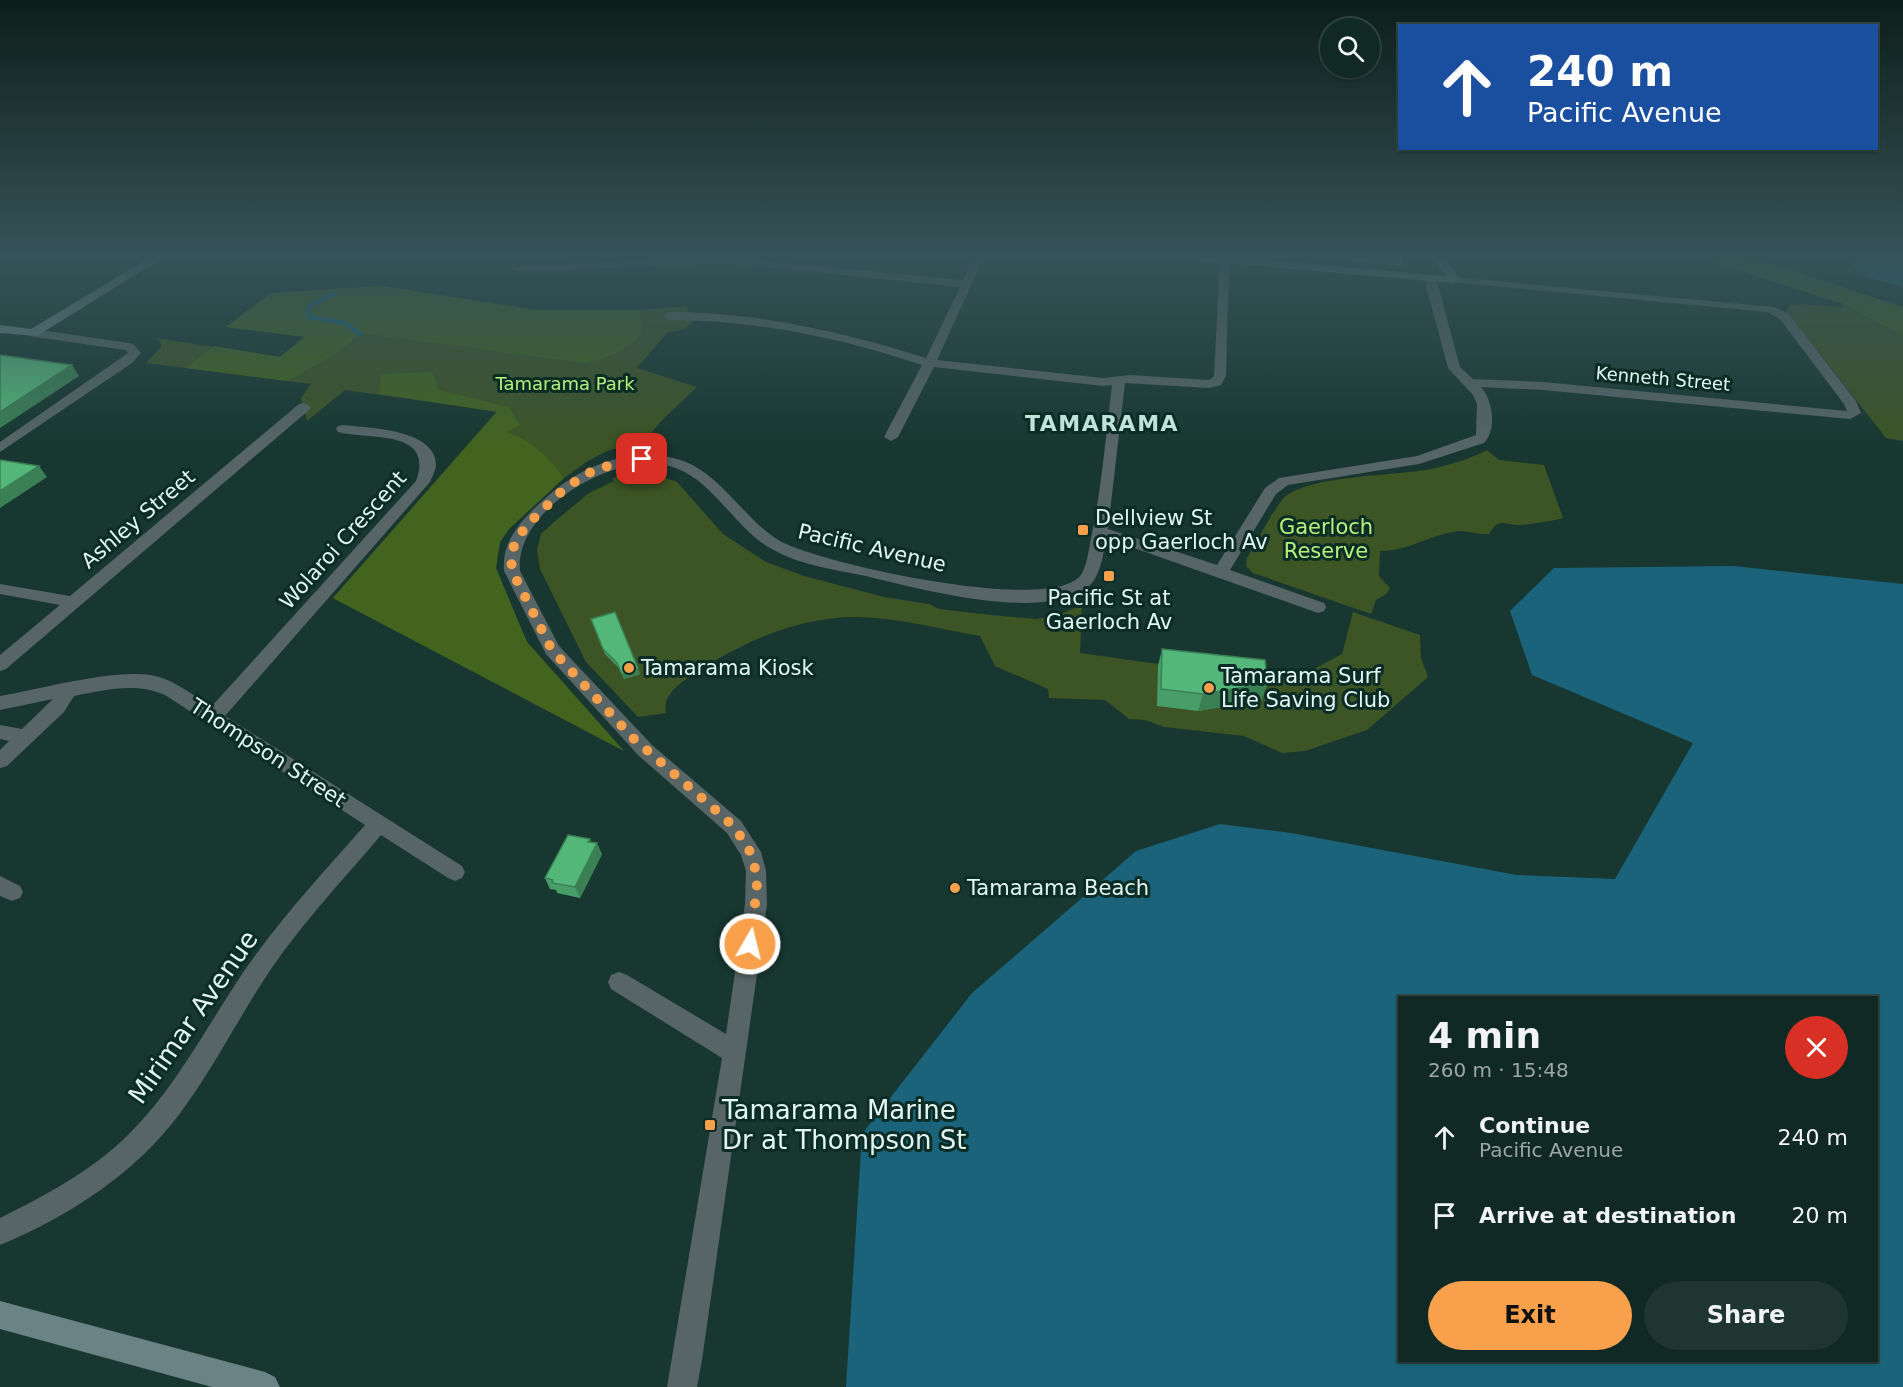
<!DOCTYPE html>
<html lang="en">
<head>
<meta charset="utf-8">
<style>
  body { margin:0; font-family:"DejaVu Sans",sans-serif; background:#1e3531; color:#f1f3f6; height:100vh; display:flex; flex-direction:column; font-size:22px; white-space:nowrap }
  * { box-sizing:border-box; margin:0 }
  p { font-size:20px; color:#9ca6a6 }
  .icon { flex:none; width:33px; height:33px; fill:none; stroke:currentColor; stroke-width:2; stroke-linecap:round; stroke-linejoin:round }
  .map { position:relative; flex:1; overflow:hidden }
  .details { position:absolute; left:1398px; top:996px; width:480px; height:366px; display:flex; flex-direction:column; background:#112924; border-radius:0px; box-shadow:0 2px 4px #0004,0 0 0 2px #304541 }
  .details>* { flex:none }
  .top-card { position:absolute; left:1398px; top:24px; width:480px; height:126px; border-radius:0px; box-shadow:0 2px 4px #0004,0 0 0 2px #304541; background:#1a4fa0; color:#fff; overflow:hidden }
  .controls { position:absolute; left:1320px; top:18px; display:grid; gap:12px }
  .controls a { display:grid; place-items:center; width:60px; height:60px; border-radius:50%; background:#112924; box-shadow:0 2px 4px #0004,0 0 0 2px #304541; font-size:30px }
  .pin { position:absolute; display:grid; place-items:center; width:51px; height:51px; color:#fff; margin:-26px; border-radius:12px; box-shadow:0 3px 9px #0006 }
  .me { position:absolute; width:66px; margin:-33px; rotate:8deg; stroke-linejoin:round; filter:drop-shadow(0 0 4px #0008) }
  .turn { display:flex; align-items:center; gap:21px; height:126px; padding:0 30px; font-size:27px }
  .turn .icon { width:78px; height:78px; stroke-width:2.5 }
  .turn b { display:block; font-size:42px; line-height:51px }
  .round { display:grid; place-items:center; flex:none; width:63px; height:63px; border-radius:32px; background:#1e3531 }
  .summary { display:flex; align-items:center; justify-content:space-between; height:102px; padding:0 30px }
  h1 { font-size:36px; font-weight:700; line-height:45px }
  .action { display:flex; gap:12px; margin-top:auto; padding:12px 30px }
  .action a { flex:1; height:69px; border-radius:36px; background:#f8a04b; color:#111; font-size:24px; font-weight:700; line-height:69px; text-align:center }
  .action a+a { background:#1e3531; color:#f1f3f6 }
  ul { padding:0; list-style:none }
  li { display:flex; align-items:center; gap:18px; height:78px; padding:0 30px }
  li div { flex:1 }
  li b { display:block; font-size:22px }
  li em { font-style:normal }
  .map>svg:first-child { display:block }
  .green { fill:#3d5425 }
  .forest { fill:#43641f }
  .water { fill:#1a637a; fill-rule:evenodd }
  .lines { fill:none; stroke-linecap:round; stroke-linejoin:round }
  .stream { stroke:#1a637a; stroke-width:4.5 }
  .street { fill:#576566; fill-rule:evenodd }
  .secondary { fill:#6b8384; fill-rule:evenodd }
  .wall { fill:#489d69 }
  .shaded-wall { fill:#3b8055 }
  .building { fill:#54b77a; stroke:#3b8055; stroke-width:1.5 }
  .route { stroke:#f8a04b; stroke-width:10; stroke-dasharray:0 18 }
  .poi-dot { fill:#f8a04b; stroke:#0c2d26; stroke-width:2 }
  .labels { text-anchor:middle; stroke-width:6; stroke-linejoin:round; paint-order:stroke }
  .far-street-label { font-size:18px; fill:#e3f5f0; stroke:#0c2d26 }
  .far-park-label { font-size:18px; fill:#b5f07b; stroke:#0c2d26 }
  .poi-label { font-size:21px; fill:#e3f5f0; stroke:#0c2d26; text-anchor:start }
  .street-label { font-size:21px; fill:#e3f5f0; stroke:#0c2d26 }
  .park-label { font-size:21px; fill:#b5f07b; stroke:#0c2d26 }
  .far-district-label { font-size:22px; font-weight:bold; letter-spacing:1.5px; fill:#bee3d9; stroke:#0c2d26 }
  .near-street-label { font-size:26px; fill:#e3f5f0; stroke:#0c2d26 }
  .near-poi-label { font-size:26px; fill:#e3f5f0; stroke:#0c2d26; text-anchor:start }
</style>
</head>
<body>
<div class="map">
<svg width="1903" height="1387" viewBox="0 0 1903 1387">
  <rect width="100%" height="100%" fill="#173730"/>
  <path class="green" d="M383,286L536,310H640L685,306L694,320L685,329L667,333L637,368L697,387L661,421L645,441L607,451L588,461L564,478L509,529L500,542L497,556L496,568L506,596L527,642L624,751L333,598L497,411L345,390L307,421L301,398L311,384L146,363L161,347V343L156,338L280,357L305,336L226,327L271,293Z
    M1789,304L1843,307V304L1895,332L1903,334V441L1886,438L1787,312Z
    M1487,450L1499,460L1544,465L1563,518C1558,520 1522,526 1516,525C1502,523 1498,519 1489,534C1479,535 1469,531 1460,531C1433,533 1407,552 1380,551L1379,576L1390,588L1386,594L1376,600L1371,614L1253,573L1246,566L1247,558C1259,539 1269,516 1283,499C1304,475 1397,476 1431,469C1449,465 1470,459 1487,450Z
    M637,473L657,475L677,482L723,534L766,562L804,576L884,597L929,604L939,609L991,615L1036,619L1058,615L1082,605L1080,653L1151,663L1297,678L1342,654L1353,612L1420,635L1421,658L1428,677L1367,730L1305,751L1282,753L1244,736L1164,727L1145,720L1129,719L1105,700L1049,698L1048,689L995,666L980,636C940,629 899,618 858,617C802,616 747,640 700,670C685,680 662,692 666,713L638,717L586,662L540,569L537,550L541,534L554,522L589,493L614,481L612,478Z"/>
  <path class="forest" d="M1692,255H1717L1781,267L1903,307V334L1895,332L1843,304Z
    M383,286L536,310H640L642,333C626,352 608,357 585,363L361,333L334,355L287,381L186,368L214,346L280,357L305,337L226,327L271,293Z
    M433,372L438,390L509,407L520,425L507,432C531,440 549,458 564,478L509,529L500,542L496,568L527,642L624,751L333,598L497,412L379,394L381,374Z"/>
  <path class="water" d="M1838,255H1903V287L1862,276L1851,266L1854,261Z
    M1734,566L1903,584V1387H846L862,1134L972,993L1136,851L1220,824L1291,833L1517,875L1615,879L1693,743L1532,675L1510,611L1554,568ZM1400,998H1876V1360H1400Z"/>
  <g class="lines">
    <path class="stream" d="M335,293L309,306V317L345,323L360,334"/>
    <path class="street" d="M974,255H985L937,360L1103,378L1130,375L1209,380L1214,376L1220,260L1221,258H1229L1226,376L1221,385L1209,388L1125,383L1108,529L1217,565L1265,488L1279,478L1417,456L1476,435L1477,404L1473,395L1448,368L1424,278L1430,275L1436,278L1460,367L1473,379L1543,382L1847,411L1844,404L1780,319L1767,312L1449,282V278L1453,277L1774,307L1788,313L1856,401L1861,413L1850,419L1543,390L1481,387C1493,400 1497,430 1484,443L1419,464L1288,485L1276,494L1230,570L1324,603L1326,607L1324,611L1318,613L1106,538C1103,555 1101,577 1087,588C1039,623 914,587 861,575C830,569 797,564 770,548C733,527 712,477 669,466C614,451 514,510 520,571L559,646L652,745L741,821L761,852L766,871L767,904L702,1360L697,1387H667L722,1058L611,989L608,982L611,975L619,972L627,975L726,1034L745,904L746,871L741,855L727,833L638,755L546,654L504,571C501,539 525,516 548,496C581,466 628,448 673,458C719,468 741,518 780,541C818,563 1059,617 1082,573C1088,562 1089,546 1092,533C1102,485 1106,434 1112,385L1103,386L934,367L898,437L891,441L884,437L922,365C842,338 755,320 670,320L664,316L670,312C755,312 845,332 926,358L960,287L721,263L521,272L515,269L521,266L721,257L963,280Z
      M33,329L129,343L133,344L141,353L132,363L0,452V442L128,353L125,350L29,336V330Z
      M304,403L311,407L309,410L6,669L0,671V655L60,605L0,594V584L70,596L299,404Z
      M343,425C368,428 435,429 436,464C436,470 432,477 430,482L225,716L462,866L465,872L462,878L455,881L448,878L381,835C344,879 304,921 271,969C240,1015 215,1066 181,1112C136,1173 70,1216 0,1245V1218C46,1195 92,1171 129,1134C182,1081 213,1013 257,953C290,908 328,867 365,825L165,695C135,682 105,690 74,696L64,712L7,766L0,768V750L9,741L0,739V725L22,729L53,699L0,710V696C40,689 112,669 150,675C172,678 193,695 211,707L416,481C435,429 370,440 338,432L336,429L338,426Z
      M0,876L20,886L23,892L20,898L12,901L0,896Z"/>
    <path class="secondary" d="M154,255H167L37,336L0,333V325L31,329Z
      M1164,255H1209L1446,276L1429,255H1440L1454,270L1459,280L1453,283L1169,258Z
      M0,1301L265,1372L275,1377L280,1387H212L0,1329Z"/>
  </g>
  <path class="wall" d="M1324,255H1405L1401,266L1325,257Z
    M591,619L640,674L624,679L619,668L605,654Z
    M1162,649L1262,700L1198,711L1157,706L1158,666Z
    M591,842L602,854L580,898L557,893L556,890L550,889L545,878Z"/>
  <path class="shaded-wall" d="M72,365L79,376L0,428V412Z
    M39,466L47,477L0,508V491Z
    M638,668L640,674L624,679L622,674Z
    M1268,683L1262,700L1198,711L1203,694Z
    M590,839L594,850L597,843L602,854L580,898L575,887L588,842Z"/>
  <path class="building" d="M0,355L72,365L0,412Z
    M0,460L39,466L0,491Z
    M615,612L638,668L622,674L617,663L603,649L591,619Z
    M1162,649L1265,660L1268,683L1203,694L1161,689Z
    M568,835L590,839L588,842L597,843L575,887L552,883L553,880L545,878Z"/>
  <linearGradient id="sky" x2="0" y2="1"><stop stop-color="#0d1e1a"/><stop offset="0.57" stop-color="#365359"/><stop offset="1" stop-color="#365359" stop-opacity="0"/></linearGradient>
  <rect width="1903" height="449" fill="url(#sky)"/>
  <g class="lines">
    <path class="route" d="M642,459L599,468L583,476L562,491L528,524L516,540L511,555L512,571L552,650L633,738L727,820L746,843L754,861L757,887L750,944"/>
  </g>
  <g class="poi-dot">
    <rect x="1077" y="524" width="12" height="12" rx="3"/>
    <rect x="1103" y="570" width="12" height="12" rx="3"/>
    <circle cx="629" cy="668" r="6"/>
    <circle cx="1209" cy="688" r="6"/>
    <circle cx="955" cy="888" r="6"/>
    <rect x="704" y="1119" width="12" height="12" rx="3"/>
  </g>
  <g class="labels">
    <g class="far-street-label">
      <text transform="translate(1663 379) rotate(5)" y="6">Kenneth Street</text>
    </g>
    <g class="far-park-label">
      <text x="565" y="390">Tamarama Park</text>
    </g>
    <g class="poi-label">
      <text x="1095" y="525">Dellview St<tspan x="1095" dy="24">opp Gaerloch Av</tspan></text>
      <text x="1109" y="605" text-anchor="middle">Pacific St at<tspan x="1109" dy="24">Gaerloch Av</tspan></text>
      <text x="641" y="675">Tamarama Kiosk</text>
      <text x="1221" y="683">Tamarama Surf<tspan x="1221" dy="24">Life Saving Club</tspan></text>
      <text x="967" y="895">Tamarama Beach</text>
    </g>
    <g class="street-label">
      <text transform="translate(138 519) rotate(-40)" y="7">Ashley Street</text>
      <text transform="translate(343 540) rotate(-48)" y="7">Wolaroi Crescent</text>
      <text transform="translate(872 548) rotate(13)" y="7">Pacific Avenue</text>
      <text transform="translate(268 753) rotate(33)" y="7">Thompson Street</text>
    </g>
    <g class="park-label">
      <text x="1326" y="534">Gaerloch<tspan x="1326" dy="24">Reserve</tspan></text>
    </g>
    <g class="far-district-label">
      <text x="1102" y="431">TAMARAMA</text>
    </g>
    <g class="near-street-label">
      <text transform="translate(193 1017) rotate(-55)" y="9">Mirimar Avenue</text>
    </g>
    <g class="near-poi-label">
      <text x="722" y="1119">Tamarama Marine<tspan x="722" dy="30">Dr at Thompson St</tspan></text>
    </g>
  </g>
</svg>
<div class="controls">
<a><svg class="icon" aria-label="search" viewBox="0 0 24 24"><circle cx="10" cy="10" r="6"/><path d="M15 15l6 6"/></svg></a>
</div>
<div class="pin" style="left:642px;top:459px;background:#d93025"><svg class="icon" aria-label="arrive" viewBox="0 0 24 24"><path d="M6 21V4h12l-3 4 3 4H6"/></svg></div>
<svg class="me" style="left:750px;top:944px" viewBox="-20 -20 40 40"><circle r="17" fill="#f8a04b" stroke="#fff" stroke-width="3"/><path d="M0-11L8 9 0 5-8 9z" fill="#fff"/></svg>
<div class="top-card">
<div class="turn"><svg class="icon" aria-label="ahead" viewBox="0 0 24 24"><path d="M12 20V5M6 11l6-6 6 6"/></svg><div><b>240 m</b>Pacific Avenue</div></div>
</div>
<section class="details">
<div class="summary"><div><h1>4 min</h1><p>260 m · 15:48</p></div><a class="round" style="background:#d93025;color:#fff"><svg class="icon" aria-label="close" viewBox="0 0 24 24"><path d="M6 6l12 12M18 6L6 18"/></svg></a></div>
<ul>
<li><svg class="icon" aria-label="ahead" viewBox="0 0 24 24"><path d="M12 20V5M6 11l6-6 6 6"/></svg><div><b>Continue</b><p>Pacific Avenue</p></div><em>240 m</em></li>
<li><svg class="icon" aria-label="arrive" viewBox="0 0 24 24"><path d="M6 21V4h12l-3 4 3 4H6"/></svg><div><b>Arrive at destination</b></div><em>20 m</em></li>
</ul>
<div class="action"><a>Exit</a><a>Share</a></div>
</section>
</div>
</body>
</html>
